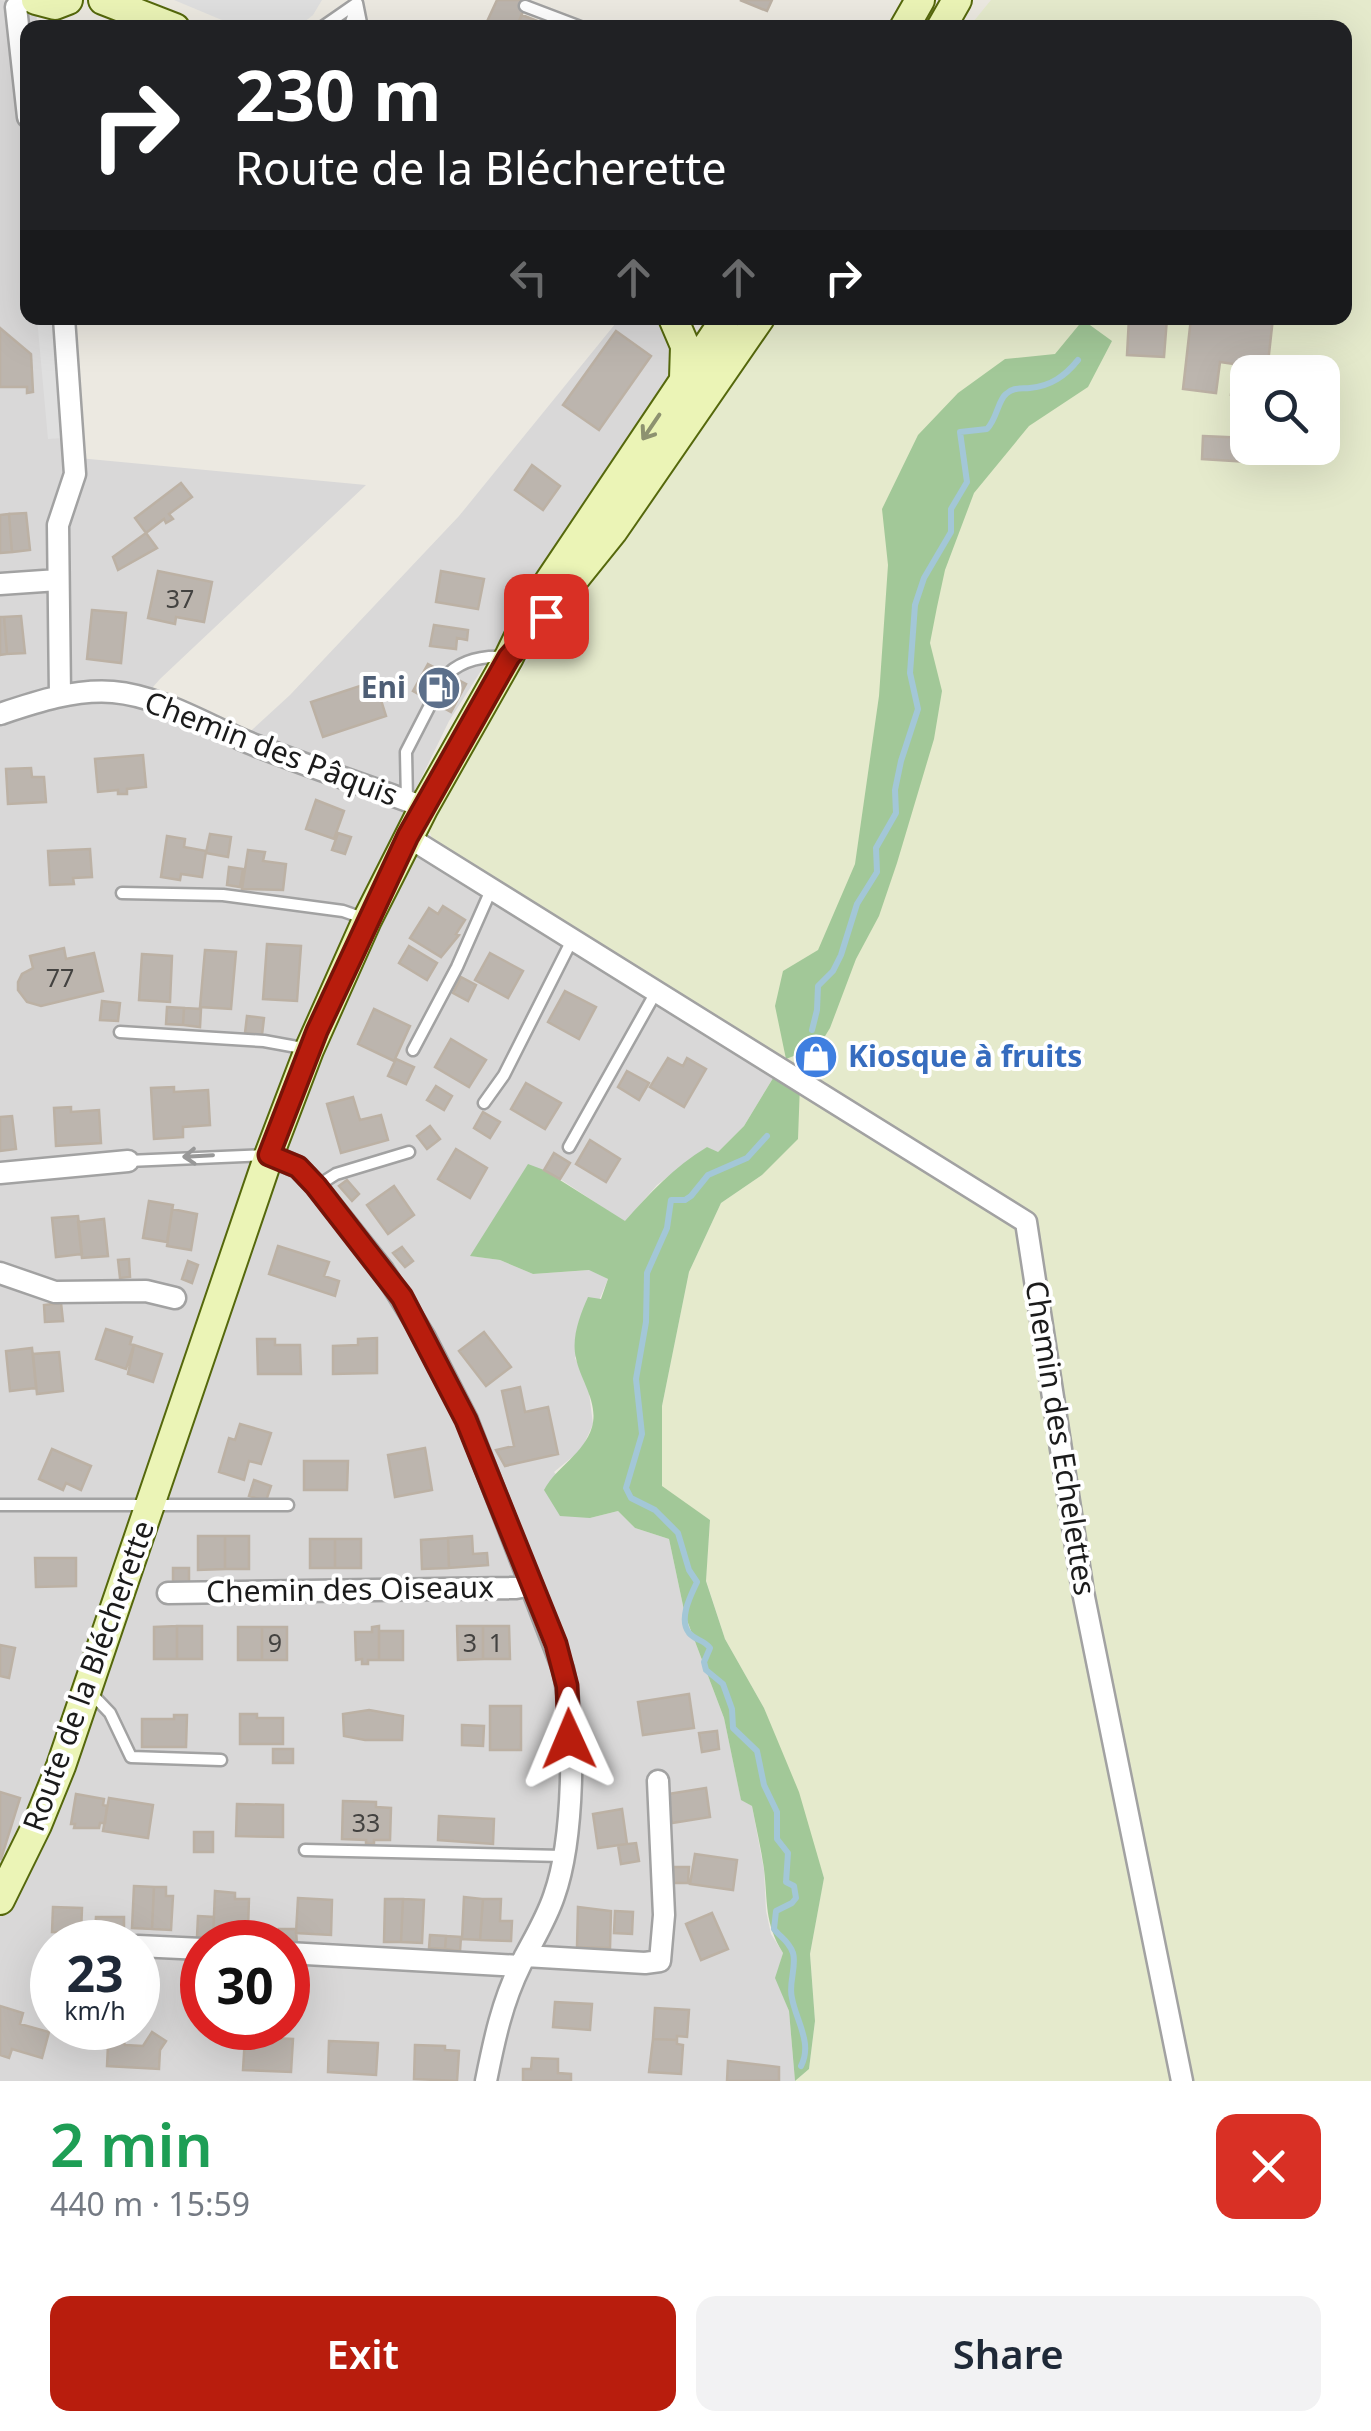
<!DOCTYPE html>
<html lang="en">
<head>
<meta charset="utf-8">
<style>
  body { margin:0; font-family:"Noto Sans",sans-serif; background:#f2f2f3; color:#1f2937; height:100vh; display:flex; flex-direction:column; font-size:38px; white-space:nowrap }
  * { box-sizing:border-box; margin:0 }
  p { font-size:32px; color:#747a83 }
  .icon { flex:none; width:55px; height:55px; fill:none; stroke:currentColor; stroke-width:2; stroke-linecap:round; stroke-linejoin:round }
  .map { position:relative; height:2081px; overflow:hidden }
  .details { display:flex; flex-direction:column; background:#fff; flex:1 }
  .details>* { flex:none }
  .banner { position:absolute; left:20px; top:20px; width:1332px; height:305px; border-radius:20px; box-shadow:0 10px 40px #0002; background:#202124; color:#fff; overflow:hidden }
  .tools { position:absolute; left:1230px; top:355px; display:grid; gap:20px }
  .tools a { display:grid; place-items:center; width:110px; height:110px; border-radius:20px; background:#fff; box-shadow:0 10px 40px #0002; font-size:50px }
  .speed { position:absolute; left:30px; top:1920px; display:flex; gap:20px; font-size:50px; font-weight:700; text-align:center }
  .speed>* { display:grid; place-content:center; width:130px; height:130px; border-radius:50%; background:#fff; box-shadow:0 10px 40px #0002; line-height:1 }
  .speed small { font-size:25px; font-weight:400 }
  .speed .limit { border:15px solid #d22; background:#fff; color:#111 }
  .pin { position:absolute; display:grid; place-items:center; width:85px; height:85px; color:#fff; margin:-42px; border-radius:20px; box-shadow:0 5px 15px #0006 }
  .me { position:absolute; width:110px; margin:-55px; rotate:359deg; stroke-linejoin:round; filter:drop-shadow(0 0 8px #0008) }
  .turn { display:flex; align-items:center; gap:35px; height:210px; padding:0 50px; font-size:45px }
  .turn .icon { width:130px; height:130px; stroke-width:2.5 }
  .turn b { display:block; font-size:70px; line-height:85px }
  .lanes { display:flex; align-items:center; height:95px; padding:0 50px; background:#0003; justify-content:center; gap:50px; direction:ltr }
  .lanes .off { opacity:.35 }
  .round { display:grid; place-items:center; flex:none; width:105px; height:105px; border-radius:20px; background:#f2f2f3 }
  .summary { display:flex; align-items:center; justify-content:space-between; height:170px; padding:0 50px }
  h1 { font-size:60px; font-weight:600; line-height:75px; color:#1e9e55 }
  .cta { display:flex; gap:20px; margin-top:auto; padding:20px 50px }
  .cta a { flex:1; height:115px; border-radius:20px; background:#b81d0d; color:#fff; font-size:40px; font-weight:600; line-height:115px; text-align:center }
  .cta a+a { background:#f2f2f3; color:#1f2937 }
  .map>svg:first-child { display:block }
  .residential { fill:#d9d8d8; fill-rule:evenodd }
  .farmland { fill:#e5eacc; fill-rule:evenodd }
  .forest { fill:#a2c898 }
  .parking { fill:#dfdfdf }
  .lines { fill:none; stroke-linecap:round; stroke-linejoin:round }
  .stream { stroke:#a3c7d7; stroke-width:6 }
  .building { fill:#bcb5ae; stroke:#bcb1a4; stroke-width:2.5 }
  .lane-casing { stroke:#a2a2a2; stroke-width:15 }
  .street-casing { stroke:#a2a2a2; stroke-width:25 }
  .secondary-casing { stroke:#55680c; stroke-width:32 }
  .lane { stroke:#fff; stroke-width:10 }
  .street { stroke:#fff; stroke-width:20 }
  .secondary { stroke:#ebf4b6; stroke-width:28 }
  .oneway { stroke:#8d9270 }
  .oneway2 { stroke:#989898 }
  .route-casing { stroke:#781308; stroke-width:25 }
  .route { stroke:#b81d0d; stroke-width:18 }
  .labels { text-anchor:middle; stroke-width:8; stroke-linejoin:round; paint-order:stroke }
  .number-label { font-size:25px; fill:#434240 }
  .service-label { font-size:30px; font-weight:bold; fill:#4e5e75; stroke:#fff; text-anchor:end }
  .street-label { font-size:30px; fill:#1b1b1b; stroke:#fff }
  .shop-label { font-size:30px; font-weight:bold; fill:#366cbe; stroke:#fff; text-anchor:start }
</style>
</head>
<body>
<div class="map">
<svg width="1371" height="2081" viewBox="0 0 1371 2081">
  <rect width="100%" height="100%" fill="#ece9e1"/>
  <path class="residential" d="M0,0L38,2L36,27L28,28V318H56L68,457L366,485L160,679L153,687L156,703L242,739L290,695L459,516L620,318H662L676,349L670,374L449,721L393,836L778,1070L744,1126L717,1153L707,1147L657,1185L625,1222L560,1179L471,1256L500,1260L533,1274L590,1270L608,1279L575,1358L588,1385L593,1424L582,1449L554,1472L590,1518L618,1511L635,1528L669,1539L685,1615L724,1718L741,1799L752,1806L764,1870L766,1911L771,1934L783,1953L776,1978L789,2011L795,2081H0ZM52,1942H138V2028H52ZM202,1942H288V2028H202Z"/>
  <path class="farmland" d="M991,0H1371V2081H795L809,2069L815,2021L810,1954L824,1877L764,1708L725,1639L706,1580L710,1520L662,1487V1406L689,1272L721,1203L762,1175L800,1084L432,839L428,825L487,717L775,318H1345V28L969,27ZM1248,372H1322V448H1248Z"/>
  <path class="forest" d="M1083,320L1112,341L1088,387L1029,426L974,493L945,570L937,607L930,643L942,691L934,739L897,863L879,916L856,959L830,1028L819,1046L786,1059L775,1006L783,971L818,950L855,864L879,696L888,565L882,509L918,435L958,393L1005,359L1055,354Z
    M778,1070L800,1084L798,1139L762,1175L721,1203L689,1272L662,1406V1486L710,1520L706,1581L725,1639L764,1708L799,1792L824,1878L810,1954L815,2021L809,2069L795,2081L789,2011L775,1978L783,1953C764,1922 768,1903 764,1869C761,1848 756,1827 752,1806L741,1800L724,1718L685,1615L669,1539L635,1528L618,1511L590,1518L560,1516L544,1490C557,1466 584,1454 592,1427C599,1402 580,1380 576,1358C571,1338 580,1315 588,1297L601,1299L608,1279L589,1270L533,1274L500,1260L470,1256L528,1164L544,1170L625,1221C650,1193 674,1167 707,1147L718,1152L744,1126Z"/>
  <path class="parking" d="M174,0H322L313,15L298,27L241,28Z
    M37,318H52L63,438L48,439Z"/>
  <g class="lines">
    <path class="stream" d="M812,1030L817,1010L818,986L833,971L841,955L857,904L877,872L876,848L896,813L895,790L901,761L918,709L910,673L915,605L924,578L951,532V509L967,482L960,432L987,429C997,419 998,400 1006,394C1013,387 1021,389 1030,388C1051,386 1065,376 1078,360
      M767,1136L747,1158L708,1175L691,1196L685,1200H671L667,1228L647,1273L646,1322L636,1379L642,1434L626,1488L631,1498L655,1510L678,1533L689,1570L697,1582C691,1595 678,1619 689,1633C696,1641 703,1639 710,1648L704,1662L706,1670L723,1684L732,1709L733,1728L757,1751L764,1785L777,1812V1839L788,1853L786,1882L794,1886L796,1898L792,1903L776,1911L774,1929C780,1937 789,1941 793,1953C797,1966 788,1984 792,1998C796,2021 813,2043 801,2066"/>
  </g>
  <path class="building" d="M497,0H528L516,28H484Z
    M740,0H772L767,11Z
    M522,15L555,28H516Z
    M1129,318H1167L1164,357L1127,355Z
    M1191,318H1273L1267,372H1248V397L1231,395L1234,364L1220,362L1216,393L1183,389Z
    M0,328L31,354L33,392L27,393V387H0Z
    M616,331L651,356L599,430L563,405Z
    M1203,436L1248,438V448H1265L1264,463L1202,459Z
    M532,465L560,486L543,510L515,490Z
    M181,483L192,497L169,514L173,519L166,523L164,519L146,533L135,518Z
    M26,513L30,550L12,552L9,514Z
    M9,514L12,552L0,553V515Z
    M146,533L157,548L118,570L113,557Z
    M158,571L212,582L204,622L176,617L175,624L148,618Z
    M441,571L484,579L478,609L436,602Z
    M92,610L126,613L121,663L87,659Z
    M21,616L25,653L7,654L4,617Z
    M0,617H4L7,654L0,655Z
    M434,625L468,630L467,640L457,638L456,649L430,646Z
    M428,664L466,684L451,712L413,691Z
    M375,681L386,716L323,737L311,702Z
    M143,755L146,787L127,789V794H118V790L98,792L95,759Z
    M31,768L32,777H44L46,802L8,804L6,769Z
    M316,800L344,811L334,839L306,829Z
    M338,833L351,837L345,854L332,850Z
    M210,834L231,837L228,857L206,853Z
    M167,836L185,839L184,847L206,851L202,877L181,874L180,880L161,877Z
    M90,849L92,877L73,878L74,884L50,885L48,851Z
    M248,850L265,852L263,861L286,864L283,890L242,889Z
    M229,867L243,869L240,887L227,885Z
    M443,906L465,920L456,934L459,935L441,957L410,938L429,908L438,914Z
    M267,944L301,946L297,1001L263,999Z
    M409,946L437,963L427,980L399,963Z
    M64,948L66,959L94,953L103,991L41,1006L27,1002L18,990V982L22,974L33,968L30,956Z
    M205,950L236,952L231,1009L200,1007Z
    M490,953L523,971L508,998L475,980Z
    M142,954L172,956L170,1002L139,1000Z
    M461,977L476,985L468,1001L453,993Z
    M565,991L596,1007L579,1039L548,1022Z
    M102,1001L120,1003L118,1021L100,1020Z
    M167,1007L184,1008L183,1025L166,1024Z
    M184,1008L201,1009L200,1027L183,1025Z
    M374,1009L410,1026L394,1061L358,1044Z
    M247,1016L264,1018L262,1035L245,1033Z
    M451,1039L486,1060L469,1087L435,1067Z
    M668,1058L683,1066L687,1058L706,1069L684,1107L650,1087Z
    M396,1059L414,1067L406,1084L388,1076Z
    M627,1071L649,1083L639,1100L618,1087Z
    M526,1083L561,1103L545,1129L511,1109Z
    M436,1086L452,1096L444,1110L427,1100Z
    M174,1087V1092L208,1090L210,1125L183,1127V1137L154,1139L151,1088Z
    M353,1097L360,1120L381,1115L388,1140L341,1153L327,1104Z
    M71,1107V1112L99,1110L101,1143L56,1146L54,1108Z
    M483,1112L500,1122L490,1138L474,1128Z
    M12,1116L16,1149L0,1151V1117Z
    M430,1126L440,1139L427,1149L417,1136Z
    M590,1140L620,1159L606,1182L576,1164Z
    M456,1149L487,1168L470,1198L438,1179Z
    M554,1153L570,1163L560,1179L544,1170Z
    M347,1180L359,1194L352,1201L339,1186Z
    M394,1186L414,1215L388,1234L367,1205Z
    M149,1201L173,1205L167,1242L143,1238Z
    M172,1209L197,1214L191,1250L167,1246Z
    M78,1216L82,1254L56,1257L52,1218Z
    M104,1219L108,1256L82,1258L78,1222Z
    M278,1246L329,1262L324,1276L339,1281L335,1296L269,1274Z
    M402,1247L413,1261L405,1267L393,1253Z
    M129,1259L130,1277L120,1278L118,1260Z
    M188,1261L198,1265L192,1283L182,1279Z
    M61,1303L63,1321L45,1322L44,1305Z
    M106,1329L132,1337L130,1344L134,1345L126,1369L96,1359Z
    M484,1332L511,1367L486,1386L459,1351Z
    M377,1338V1373L333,1374V1346L358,1345V1339Z
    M257,1339H275V1345H300L301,1374H258Z
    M134,1345L162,1354L153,1382L128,1374Z
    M32,1348L36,1388L10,1391L6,1351Z
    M59,1352L63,1391L37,1394L33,1354Z
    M520,1387L525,1412L548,1407L558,1454L505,1466L496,1450L514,1446L502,1391Z
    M240,1424L271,1433L261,1464L249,1461L244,1480L219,1472L229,1438L235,1440Z
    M425,1448L432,1490L395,1497L388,1455Z
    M52,1449L91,1466L81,1490L66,1483L63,1490L39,1479Z
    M304,1461H348L347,1490H304Z
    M254,1480L271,1486L266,1501L249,1496Z
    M198,1536H225V1569L198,1570Z
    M225,1536H249V1569H225Z
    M472,1536L473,1554L487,1553L488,1565L449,1568L448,1538Z
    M448,1538L449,1568L422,1569L421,1540Z
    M310,1539H335V1568H310Z
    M335,1539H361V1568H335Z
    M35,1558H76V1586L36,1587Z
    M173,1568H189V1584H173Z
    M177,1626H202V1659H177Z
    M177,1626V1659H154V1627Z
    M379,1626V1660H368V1664H362V1659L356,1660L355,1632H372V1627Z
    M457,1626H483V1659L458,1660Z
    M483,1626H509L510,1659H483Z
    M238,1627H262V1660H238Z
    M262,1627H287V1660H262Z
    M379,1631H403V1660H379Z
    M0,1645L15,1648L9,1678L0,1676Z
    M689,1694L694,1728L643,1735L638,1702Z
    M490,1706H521V1750H490Z
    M369,1710L403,1716L402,1740H365L344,1736L343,1714Z
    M240,1714H257V1718H283V1744H240Z
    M174,1715H187L186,1747H142V1719H174Z
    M462,1725L484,1726L483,1746L462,1745Z
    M717,1731L719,1749L702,1752L699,1733Z
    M273,1749H293V1763H273Z
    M706,1788L710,1817L672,1823L668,1794Z
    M0,1792L20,1798L1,1859H0Z
    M76,1794L104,1799L103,1805L107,1806L105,1823H100L99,1828H74L75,1824H71Z
    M109,1798L153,1805L148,1838L103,1831Z
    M343,1801L376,1802V1807L391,1808L390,1840H374V1844H366V1840L342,1839Z
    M237,1804L283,1805V1837L236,1836Z
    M622,1809L627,1844L598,1848L593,1814Z
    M439,1816L494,1819L493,1844L438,1840Z
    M194,1832H213V1852H194Z
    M636,1843L639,1861L621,1864L618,1845Z
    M695,1854L737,1860L733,1890L690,1884Z
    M669,1867H689L688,1883H669Z
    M134,1886L154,1887L152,1929L132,1928Z
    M154,1887H166V1896H173L171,1930L152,1929Z
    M215,1891L235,1893V1899H249L248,1929H239V1940L213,1939Z
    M464,1897L483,1899L480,1940L462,1939Z
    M298,1898L332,1900L331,1935L296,1933Z
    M385,1899H403L401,1942H384Z
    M403,1899L424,1900L422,1943L401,1942Z
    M483,1899H501L500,1921H512L511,1941L480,1940Z
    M53,1907L82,1908L81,1933L52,1932Z
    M578,1907L611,1911L610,1948L577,1947Z
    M615,1911L633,1912L632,1934L614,1933Z
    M712,1913L728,1949L701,1960L686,1924Z
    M198,1916L214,1917L213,1937H197Z
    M96,1917H124V1935L95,1934Z
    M279,1929H296L297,1946L279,1942Z
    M430,1935L446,1936L445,1949L429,1948Z
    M446,1936L461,1937L460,1951L445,1949Z
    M555,2002L592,2004L590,2030L553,2027Z
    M0,2006L23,2013L20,2024L49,2032L42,2058L12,2049L9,2058L0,2055Z
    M655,2008L689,2010L687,2037L677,2036V2040L653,2039Z
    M119,2031L125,2045L143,2046L152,2032L166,2041L160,2050L159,2069L107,2066L108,2045L104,2038Z
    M245,2037L293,2039L291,2072L243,2070Z
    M653,2039L677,2040V2044L683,2045L681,2074L649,2072Z
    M329,2041L378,2043L376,2075L328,2072Z
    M415,2045L445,2046V2050L459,2051L457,2081L414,2079Z
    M532,2058L558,2059V2073L571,2074V2081H523V2069H531Z
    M728,2061L779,2067V2081H727Z"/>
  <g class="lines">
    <g class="lane-casing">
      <path id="lane" d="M525,6L583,28
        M321,28L357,3L362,28
        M349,28L357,5
        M407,801L406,752L444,678C460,660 481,656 503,657
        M122,893L223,895L343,911L366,919
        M120,1032L264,1041L308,1049
        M413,1050L457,967L491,890
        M484,1103L504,1075L572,940
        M569,1147L656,992
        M128,1161L268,1155
        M317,1186L336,1174L409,1152
        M0,1505H288
        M89,1691L110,1713L131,1757L221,1760
        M305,1850L563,1856"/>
    </g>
    <g class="street-casing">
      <path id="street" d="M24,0L16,7L28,117
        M0,584L58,580
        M60,696L58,525L75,474L64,318
        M0,714C36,702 74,689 113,692C162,696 211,728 257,746C312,768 368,786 424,807
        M408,837L1026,1222L1083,1592L1182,2081
        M269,1155L298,1167L316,1186L383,1270L424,1336L467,1420L563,1669C576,1727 574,1840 554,1896C546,1920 532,1942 521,1964C502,2002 494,2041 486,2081
        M0,1173L128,1161
        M0,1273L55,1292L146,1291L175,1298
        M168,1593L516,1588L532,1585
        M138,1946L202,1949
        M288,1953L520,1966
        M525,1956L645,1963L660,1961L664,1915L658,1781"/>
    </g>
    <g class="secondary-casing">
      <path id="secondary" d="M36,0L55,5L68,0
        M103,0L175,28
        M904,28L920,0
        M941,28L957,0
        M673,318L685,346L684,378
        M535,628L613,531L760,318
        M0,1900L37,1825L61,1766L269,1155L309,1050L367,920L424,807L509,657L536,601L726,318"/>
    </g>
    <use href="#lane" class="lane"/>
    <use href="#street" class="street"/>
    <use href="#secondary" class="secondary"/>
  </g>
  <defs><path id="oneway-shaft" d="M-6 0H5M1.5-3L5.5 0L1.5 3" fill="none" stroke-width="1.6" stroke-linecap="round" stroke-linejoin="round" transform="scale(2.5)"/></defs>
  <use class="oneway" href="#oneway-shaft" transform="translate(651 427) rotate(124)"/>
  <use class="oneway2" href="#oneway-shaft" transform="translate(198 1156) rotate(177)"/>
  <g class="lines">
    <g class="route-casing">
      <path id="route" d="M546,616L509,657L408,836L317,1031L269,1155L298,1167L316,1186L402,1297L466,1420L556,1644L567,1686L569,1739"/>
    </g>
    <use href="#route" class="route"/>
  </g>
  <defs>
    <g id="fuel-disc" transform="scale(2.25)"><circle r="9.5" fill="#5c6f8a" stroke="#fff"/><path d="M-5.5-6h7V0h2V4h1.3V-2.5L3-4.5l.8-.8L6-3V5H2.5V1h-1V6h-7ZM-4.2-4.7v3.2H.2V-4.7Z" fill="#fff"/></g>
    <g id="shop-disc" transform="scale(2.25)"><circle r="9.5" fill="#3f7fe0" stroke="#fff"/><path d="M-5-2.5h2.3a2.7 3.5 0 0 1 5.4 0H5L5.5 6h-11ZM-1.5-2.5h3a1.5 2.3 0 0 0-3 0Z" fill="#fff"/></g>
  </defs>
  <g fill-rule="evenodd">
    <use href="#fuel-disc" x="439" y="688"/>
    <use href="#shop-disc" x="816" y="1057"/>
  </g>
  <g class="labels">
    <g class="number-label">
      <text x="180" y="608">37</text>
      <text x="60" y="987">77</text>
      <text x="275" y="1652">9</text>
      <text x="470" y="1652">3</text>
      <text x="496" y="1652">1</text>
      <text x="366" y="1832">33</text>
    </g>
    <g class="service-label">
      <text x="406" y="698">Eni</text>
    </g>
    <g class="street-label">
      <text transform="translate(271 749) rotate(21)" y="10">Chemin des Pâquis</text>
      <text transform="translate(1060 1438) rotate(81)" y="10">Chemin des Echelettes</text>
      <text transform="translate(350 1590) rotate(-1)" y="10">Chemin des Oiseaux</text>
      <text transform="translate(89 1676) rotate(-70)" y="10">Route de la Blécherette</text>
    </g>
    <g class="shop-label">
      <text x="848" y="1067">Kiosque à fruits</text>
    </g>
  </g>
</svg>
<div class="tools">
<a><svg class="icon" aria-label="search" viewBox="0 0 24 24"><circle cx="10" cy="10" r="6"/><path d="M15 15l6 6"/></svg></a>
</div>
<div class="speed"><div>23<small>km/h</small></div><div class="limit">30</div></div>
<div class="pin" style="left:546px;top:616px;background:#d93025"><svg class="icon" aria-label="arrive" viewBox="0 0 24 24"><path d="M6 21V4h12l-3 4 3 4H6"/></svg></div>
<svg class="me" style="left:569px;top:1739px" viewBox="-20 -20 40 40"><path d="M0-17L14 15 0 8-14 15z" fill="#b81d0d" stroke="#fff" stroke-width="4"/></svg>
<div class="banner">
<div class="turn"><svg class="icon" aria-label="right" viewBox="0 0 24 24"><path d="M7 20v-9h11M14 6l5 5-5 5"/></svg><div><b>230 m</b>Route de la Blécherette</div></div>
<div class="lanes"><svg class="icon off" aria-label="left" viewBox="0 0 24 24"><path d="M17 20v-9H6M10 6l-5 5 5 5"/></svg><svg class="icon off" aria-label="ahead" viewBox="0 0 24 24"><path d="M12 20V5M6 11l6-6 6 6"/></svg><svg class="icon off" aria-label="ahead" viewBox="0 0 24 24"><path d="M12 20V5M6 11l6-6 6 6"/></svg><svg class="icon" aria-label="right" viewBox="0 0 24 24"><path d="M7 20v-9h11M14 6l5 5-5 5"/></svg></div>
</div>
</div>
<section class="details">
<div class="summary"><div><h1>2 min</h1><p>440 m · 15:59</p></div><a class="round" style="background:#d93025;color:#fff"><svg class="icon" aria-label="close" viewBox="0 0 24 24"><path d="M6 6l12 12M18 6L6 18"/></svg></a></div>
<div class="cta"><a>Exit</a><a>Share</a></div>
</section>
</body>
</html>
